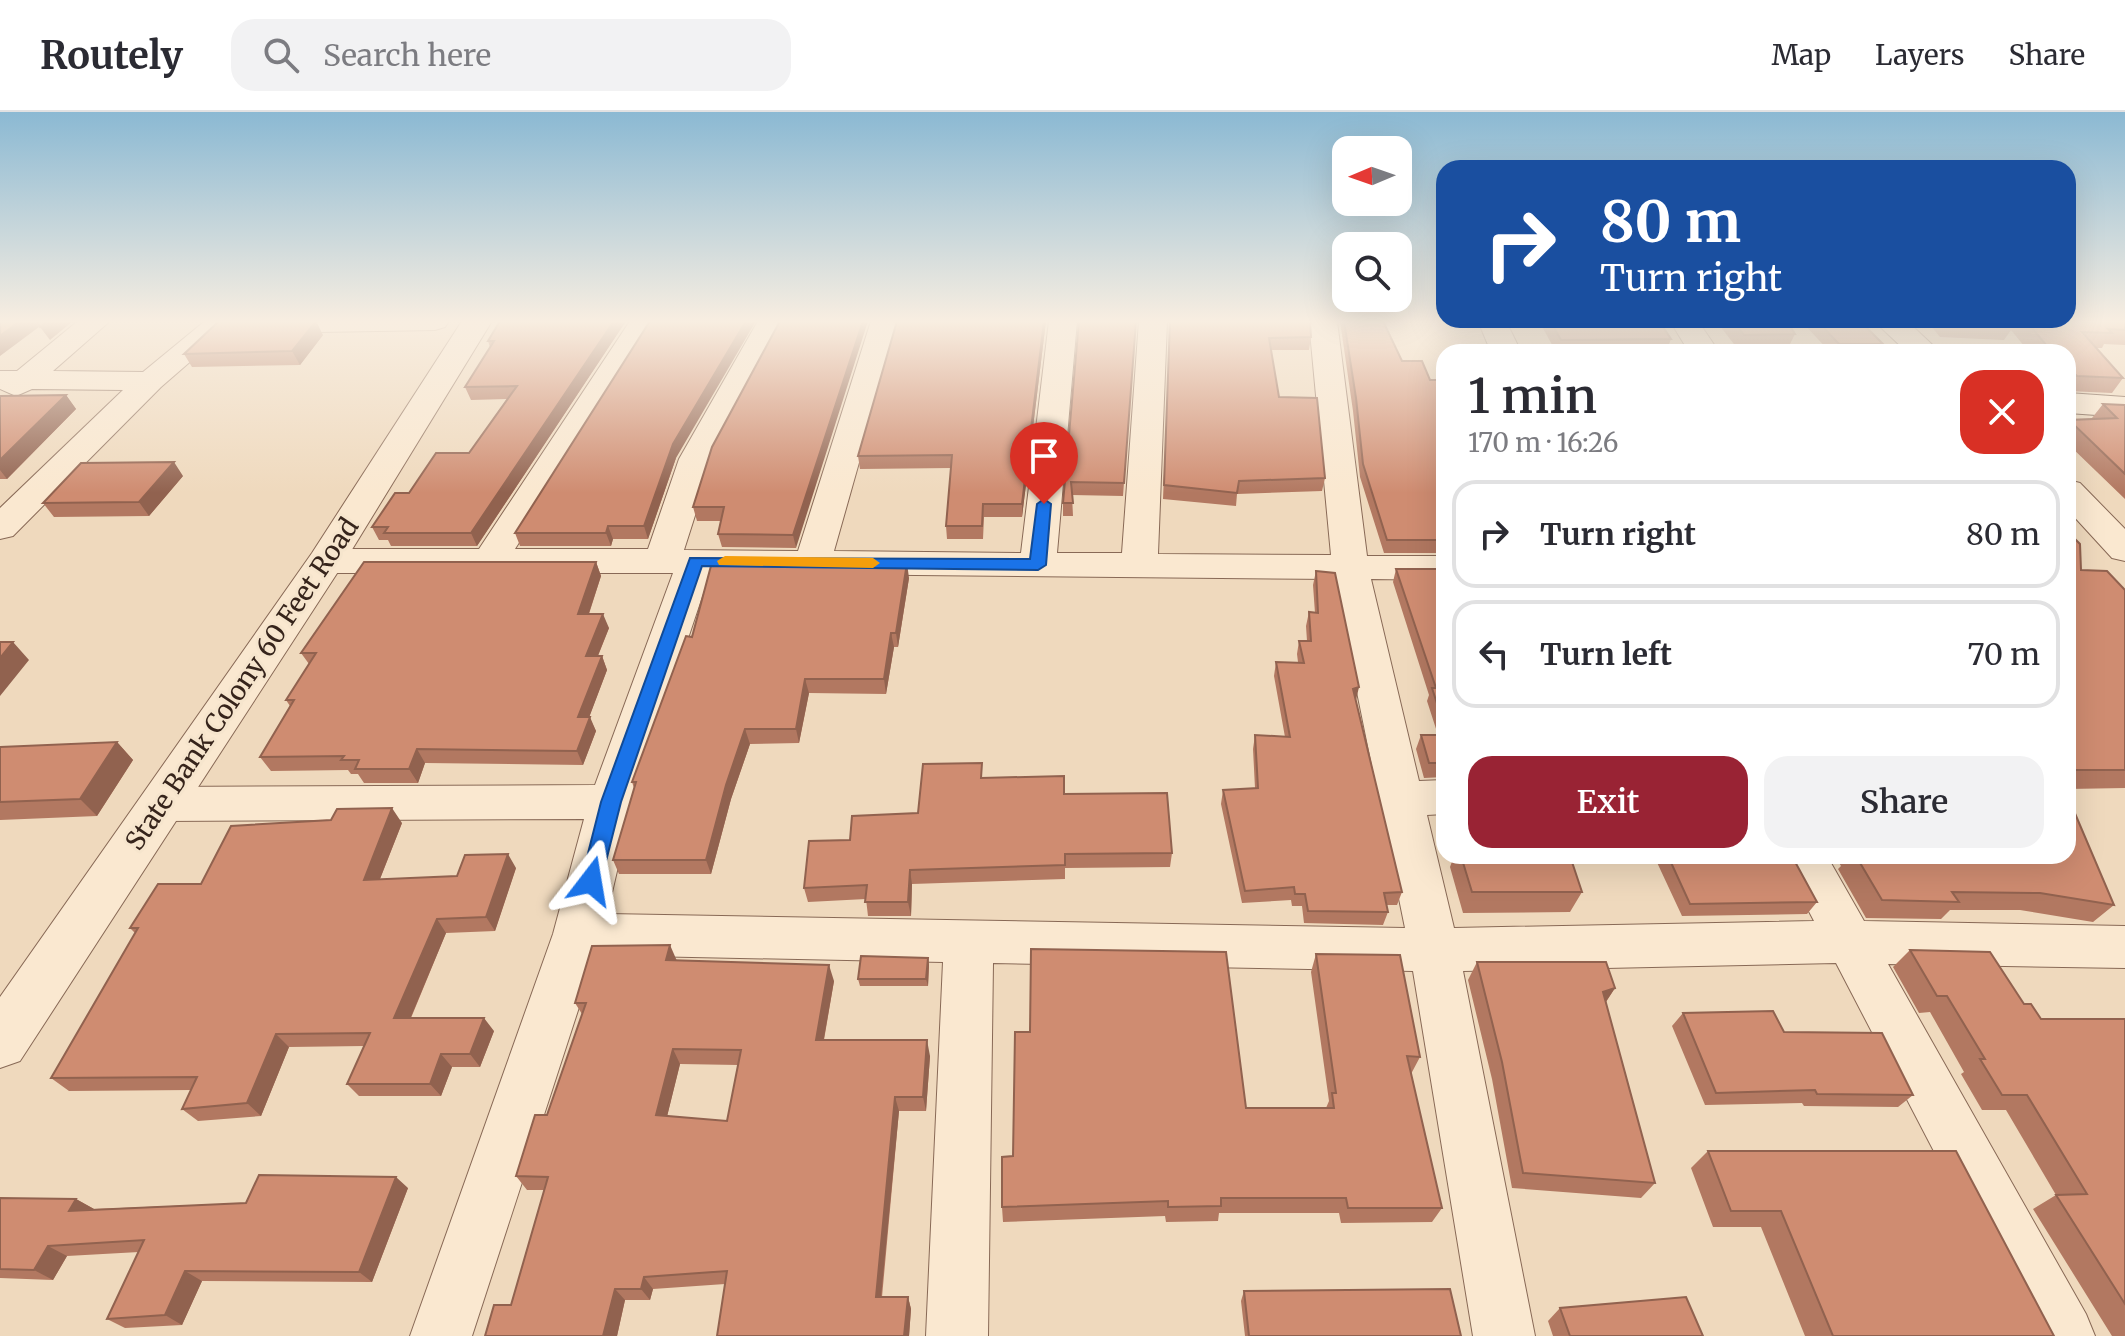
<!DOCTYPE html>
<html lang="en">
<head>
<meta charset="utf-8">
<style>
  body { margin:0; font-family:Merriweather,serif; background:#f2f2f3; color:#2b2b33; height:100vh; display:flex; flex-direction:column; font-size:30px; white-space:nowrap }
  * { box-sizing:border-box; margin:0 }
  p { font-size:26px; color:#7c7c81 }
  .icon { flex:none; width:44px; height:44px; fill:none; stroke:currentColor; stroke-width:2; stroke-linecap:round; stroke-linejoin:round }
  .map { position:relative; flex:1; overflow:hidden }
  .side { position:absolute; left:1436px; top:232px; width:640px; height:520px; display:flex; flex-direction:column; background:#fff; border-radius:24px; box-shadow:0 8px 32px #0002 }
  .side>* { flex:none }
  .hud { position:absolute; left:1436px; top:48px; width:640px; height:168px; border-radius:24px; box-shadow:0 8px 32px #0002; background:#1a4fa0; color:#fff; overflow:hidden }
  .needle { width:52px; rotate:268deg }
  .controls { position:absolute; left:1332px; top:24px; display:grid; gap:16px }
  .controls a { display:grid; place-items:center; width:80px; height:80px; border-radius:16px; background:#fff; box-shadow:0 8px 32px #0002; font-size:40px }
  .pin { position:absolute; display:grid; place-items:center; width:68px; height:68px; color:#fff; margin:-82px -34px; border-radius:50% 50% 50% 0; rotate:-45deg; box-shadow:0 0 8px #0007 }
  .pin .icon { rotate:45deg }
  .me { position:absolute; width:88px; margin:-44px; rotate:14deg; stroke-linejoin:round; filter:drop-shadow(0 0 6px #0008) }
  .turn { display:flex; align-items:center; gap:28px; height:168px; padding:0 32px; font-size:36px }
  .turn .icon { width:104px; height:104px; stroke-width:2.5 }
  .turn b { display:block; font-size:56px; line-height:68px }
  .round { display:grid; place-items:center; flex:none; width:84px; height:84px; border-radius:24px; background:#f2f2f3 }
  .overview { display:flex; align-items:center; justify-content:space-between; height:136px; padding:0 32px }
  h1 { font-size:48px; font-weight:600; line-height:60px }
  .primary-button { display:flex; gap:16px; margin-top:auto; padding:16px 32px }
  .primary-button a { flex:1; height:92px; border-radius:24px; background:#992334; color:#fff; font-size:32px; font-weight:600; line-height:92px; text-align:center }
  .primary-button a+a { background:#f2f2f3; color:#2b2b33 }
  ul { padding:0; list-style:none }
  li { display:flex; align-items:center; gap:24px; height:108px; margin:0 16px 12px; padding:0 16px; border:4px solid #e1e1e2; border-radius:24px }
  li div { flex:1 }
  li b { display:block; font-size:30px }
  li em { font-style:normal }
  header { display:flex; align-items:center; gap:48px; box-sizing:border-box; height:112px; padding:0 40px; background:#fff; border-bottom:2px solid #e1e1e2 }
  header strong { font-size:38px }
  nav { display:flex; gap:44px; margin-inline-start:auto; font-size:28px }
  .search { width:560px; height:72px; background:#f2f2f3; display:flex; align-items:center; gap:20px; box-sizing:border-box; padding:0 28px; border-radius:24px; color:#7c7c81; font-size:30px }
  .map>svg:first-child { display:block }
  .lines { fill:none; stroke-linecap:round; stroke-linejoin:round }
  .minor-casing { stroke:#886956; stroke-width:2 }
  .tertiary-casing { stroke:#886956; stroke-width:2 }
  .secondary-casing { stroke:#694b39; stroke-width:2 }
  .minor { fill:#fae8d0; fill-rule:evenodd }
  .tertiary { fill:#fae8d0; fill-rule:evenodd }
  .secondary { fill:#fae8d0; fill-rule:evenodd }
  .wall { fill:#b27861; fill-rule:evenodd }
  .shaded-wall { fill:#91624f }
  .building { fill:#cf8c71; stroke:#91624f; stroke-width:2; fill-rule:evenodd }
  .route { fill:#1a73e8; stroke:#114b97; stroke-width:2 }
  .slow { fill:#f59e0b }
  .labels { text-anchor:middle; stroke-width:6; stroke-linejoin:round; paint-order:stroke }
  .street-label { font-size:26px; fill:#36241b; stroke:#f6e5cd }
</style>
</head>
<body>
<header>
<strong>Routely</strong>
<div class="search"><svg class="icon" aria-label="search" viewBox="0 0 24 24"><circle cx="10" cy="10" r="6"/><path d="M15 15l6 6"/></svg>Search here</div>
<nav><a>Map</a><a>Layers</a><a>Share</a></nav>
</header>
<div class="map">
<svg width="2125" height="1224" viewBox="0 0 2125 1224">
  <rect width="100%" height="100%" fill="#efd9bd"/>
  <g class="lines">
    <g class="minor-casing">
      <path id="minor" d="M78,209H110L53,259L143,260L205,209H237L161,275L13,424L0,427V396L123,278L32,277L16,284L0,277V259H17Z
        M249,209H449L445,215L435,218L261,221L251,218L247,212Z
        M630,209H658L515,437H648L679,347L758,209H786L713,347L684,438L798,439L871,209H899L834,439L1021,441L1049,209H1077L1057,441H1122L1139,209H1167L1158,442L1331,443L1309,209H1337L1367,444H1444V468L1371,467L1419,669L1444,668V702L1427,703L1454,816L1814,809L1780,744H1827L1864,809L2125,814V856L1888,852L2086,1202L2095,1224H2030L1836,851L1463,859L1535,1224H1473L1413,859L993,851L988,1224H926L943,850L596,843L472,1224H410L553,822L584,707L162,709L146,704L140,692L146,680L162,675L595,673L673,461H326L313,457L308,449L313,441L326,437H479ZM710,461L1334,467L1405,816L607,802L633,690Z
        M1478,209H1506L1521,240H1491Z
        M1670,209H1698L1719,240H1689Z
        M2068,368L2080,371L2125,417V449L2112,446L2068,398Z"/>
    </g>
    <g class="tertiary-casing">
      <path id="tertiary" d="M462,209H492L345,449L20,949L0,956V885L312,441Z"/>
    </g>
    <g class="secondary-casing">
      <path id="secondary" d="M1874,209H1907L1940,240H1907Z
        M2068,281L2125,285V305L2068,301Z"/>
    </g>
    <use href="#minor" class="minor"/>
    <use href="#tertiary" class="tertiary"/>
    <use href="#secondary" class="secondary"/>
  </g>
  <path class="wall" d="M626,209L477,434H391L388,428H379L372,415L409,381L469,341L507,287L471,288L465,275L490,235L488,229Z
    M780,209L796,436L722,435L718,422L721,409H697L693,395Z
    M1046,209L1022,405H984L983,427H947L946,414L951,356L860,357L858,344Z
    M1136,209L1123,384L1072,383L1073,404H1063V391Z
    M1170,209L1311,225L1309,238H1271L1279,285L1325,366L1322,379L1237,382L1236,394L1163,387Z
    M1340,209H1383L1402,249L1430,268H1444V441H1384L1360,365L1353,299Z
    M1539,209H1659L1671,227L1666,240H1556Z
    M1716,209H1787L1795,222L1788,236H1737Z
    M1801,209H1860L1883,232L1879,240H1830Z
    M1927,209H2125V233L2104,232L2102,236H2096L2123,266L2112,281L2068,279V240H2029L2011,218L2004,228L1940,225Z
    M323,223L300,253L192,255L184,242Z
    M66,283L76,297L7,367H0V284Z
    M2103,292L2125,293V387L2068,332L2069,308L2094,307L2092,306Z
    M676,346L648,427H613L611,434H520L515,421Z
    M183,364L149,404L54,405L43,391Z
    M2068,420L2081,458L2125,478V676L2068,677Z
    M596,450L601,464L589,502L609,516L598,544H602L607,558L589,605L596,619L583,653L425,651L418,671H364L358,662H351L348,658L271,659L260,645L290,594L286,588L309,552L301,541Z
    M1396,457H1444V665L1424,666L1416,637L1421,623H1438L1427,589L1429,583L1393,470Z
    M1316,459L1356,588L1402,780L1397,793H1386L1388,800L1383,813L1304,811L1302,794H1292L1291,788L1242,791L1221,692L1223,678L1255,676L1253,637L1255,623L1285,625L1274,564L1276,550H1298L1297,542L1299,529H1307L1306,514L1309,500L1315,501L1313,473Z
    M909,466L898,535H894L886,582L809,581L799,631L750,632L731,687L711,762H619L613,748L634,676L632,670L692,525Z
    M117,630L133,648L97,704L0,708V635Z
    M983,666L1064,682L1172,741L1170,755L1065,756V767L912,772L911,804H868L866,787L808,790L804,776L850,728L918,701Z
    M402,711L380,767L457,764L516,756L495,819L446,821L411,906L494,919L480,955H452L441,984H359L347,972L364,934L289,935L261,1004L198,1009L182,997L191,978L69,979L51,966L135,821L130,816L201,772Z
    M1454,744H1570L1582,780L1570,800L1463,801L1450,755Z
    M1654,744H1738L1740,746L1817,790L1807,802L1682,804Z
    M1835,744H2068L2114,793L2093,810L2020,798H1950L1941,807L1866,806L1838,757L1841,754Z
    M1910,838L2024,892L2041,907H2125V1224H2112L2033,1097L2056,1083L2006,998H1982L1961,962L1964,960L1930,900L1919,901L1893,855Z
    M1316,842L1420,945L1411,962L1442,1096L1432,1110L1341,1111L1339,1101H1219L1218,1109L1166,1110L1165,1104L1003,1110L1002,1095L1013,1044L1246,996H1326L1329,989L1311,860Z
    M928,846L929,853L928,874H860L858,867Z
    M677,848L834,869L824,928L930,944L926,999H899L882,1185H908L911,1197L909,1224H717L725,1172L653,1177L650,1188H625L617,1224H485L511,1193L544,1078H527L516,1064L547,1003L582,902L575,891ZM680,952L738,953L727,1009L667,1004Z
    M1477,850L1615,876L1606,890L1655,1071L1641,1086L1512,1076L1492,967L1468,868Z
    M1683,901L1784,920L1913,983L1898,995L1804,994L1802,991L1705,993L1672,914Z
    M1708,1039L2054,1224H1805L1761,1115H1713L1691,1056Z
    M408,1076L372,1170L202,1169L182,1213L125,1216L107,1207L139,1140L67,1144L53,1168L0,1166V1086L76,1087L94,1097L246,1091Z
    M1244,1179L1461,1224H1245L1241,1189Z
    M1560,1196L1703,1224H1553L1548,1209Z"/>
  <path class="shaded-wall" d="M20,209H35L39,215L0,244V224Z
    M48,209H73L50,228L40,215Z
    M316,209L323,223L300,253L292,239Z
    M614,209H626L477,434L471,421Z
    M746,209H756L676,346L648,427L644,414L673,332Z
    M863,209H868L796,436L793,423Z
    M1044,209H1046L1022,405V392Z
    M66,283L76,297L7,367L0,358V348Z
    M174,350L183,364L149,404L139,390Z
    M608,414L613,427L611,434L606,421Z
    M596,450L601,464L584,516L578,502Z
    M907,451L909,466L898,535L896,521Z
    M603,502L609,516L592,558L586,544Z
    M891,521L894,535L886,582L884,567Z
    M13,530L29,548L0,584V546Z
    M602,544L607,558L584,619L578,605Z
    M805,567L809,581L799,631L796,617Z
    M1359,575L1356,588L1353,577Z
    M590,605L596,619L583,653L577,639Z
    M745,617L750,632L731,687L711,762L706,748L726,673Z
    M117,630L133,648L97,704L80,687Z
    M417,637L425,651L418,671L409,657Z
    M392,696L402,711L374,782L364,768Z
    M508,742L516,756L495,819L486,805Z
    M910,758L912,772L911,804L908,790Z
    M437,807L446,821L405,919L394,906Z
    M670,833L677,849L666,848Z
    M928,846L929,853L928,874L926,867Z
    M829,853L834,869L821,943L816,928Z
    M1615,876L1603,894V880Z
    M484,906L494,919L480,955L470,942Z
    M276,922L289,935L261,1004L247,991Z
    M927,928L930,944L926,999L923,985Z
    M673,937L680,952L664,1017L656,1003Z
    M441,942L452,955L441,984L430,972Z
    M895,985L899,999L880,1196L876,1185Z
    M396,1065L408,1076L372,1170L359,1160Z
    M76,1087L94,1097L69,1099Z
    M48,1134L67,1144L53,1168L34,1158Z
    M185,1159L202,1169L182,1213L165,1203Z
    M644,1165L653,1177L650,1188L641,1177Z
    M615,1177L625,1188L617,1224H603Z
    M908,1185L911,1197L909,1224H904Z"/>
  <path class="building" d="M0,209H20L0,224Z
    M36,209H48L40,215Z
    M316,209L292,239L184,242L218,210Z
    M500,209H614L471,421H384L388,415H372L395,381H409L436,341H469L517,274L465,275L494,229H488Z
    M650,209H746L673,332L644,414H608L606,421H515Z
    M780,209H863L793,423L718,422L724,395H693L712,335Z
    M897,209H1044L1022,392H983L982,414H946L952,343L858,344Z
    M1079,209H1136L1124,371L1071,370L1073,391H1063Z
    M1170,209H1310L1311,225L1269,226L1279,285L1317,286L1325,366L1239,369L1237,381L1164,373Z
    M1344,209H1383L1402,249H1422L1430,268H1444V428H1387L1363,352L1356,286Z
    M1550,209H1659L1671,227L1561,228Z
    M1733,209H1787L1795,222L1744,223Z
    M1817,209H1860L1883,232H1839Z
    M1946,209H2008L2013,215L1948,212Z
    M2026,209H2125V218L2108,217L2112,221L2082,220L2123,266L2077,264L2068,256V240H2052Z
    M1892,234L1898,240H1886Z
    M66,283L0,348V284Z
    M2103,292L2125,293V362L2069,308L2117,306Z
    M174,350L139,390L43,391L81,351Z
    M2068,420L2080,432L2081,458L2107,459L2125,478V658H2068Z
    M364,450H596L578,502H603L586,544H602L578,605H590L577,639L417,637L409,657H355L359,648H341L344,644L260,645L294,588H286L316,541H301Z
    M712,450L907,451L896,521H891L884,567H805L796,617H745L726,673L706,748H613L636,670H632L686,524L692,525Z
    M1396,457H1444V613L1432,576H1436Z
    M1316,459L1335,461L1359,575L1353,577L1402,780L1384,781L1388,800L1308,799L1305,782H1295L1294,775L1245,779L1223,678L1258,676L1255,623L1290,625L1276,550L1304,551L1299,529H1311L1309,500L1318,501Z
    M0,530H13L0,546Z
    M1421,623H1444V651H1429Z
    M117,630L80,687L0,690V635Z
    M982,651L981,666L1064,664V682L1167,681L1172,741L1065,742V753L910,758L908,790H865L867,773L804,776L809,729L850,728L852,704L918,701L923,652Z
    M2068,685L2114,793L2040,781L1952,780L1959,790L1882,788L1856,744H2068Z
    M392,696L364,768L457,764L465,743L508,742L486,805L437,807L394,906H484L470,942H441L430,972H347L370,921L276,922L247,991L182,997L197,965L51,966L138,816H130L158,772H201L231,714L331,708L337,697Z
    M1461,744H1570L1582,780H1472Z
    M1668,744H1738L1740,746H1793L1817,790L1690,792Z
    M670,833L666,848L829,853L816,928H927L923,985H895L876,1185H908L904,1224H717L727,1159L644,1165L641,1177H615L603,1224H485L494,1193H511L548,1065L516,1064L535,1003H547L586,891H575L592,834ZM673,937L741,938L727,1009L656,1003Z
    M1031,837L1226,840L1246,996H1334L1332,981H1336L1316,842L1400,843L1420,945L1407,944L1442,1096H1348L1346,1086H1221V1094L1168,1095V1089L1002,1095V1045L1013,1044L1015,920H1030Z
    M1910,838L1990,840L2024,892H2031L2041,907H2125V1192L2056,1083L2087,1082L2027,983H2002L1980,947H1985L1947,884H1937Z
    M861,844L928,846L926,867H858Z
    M1477,850H1606L1615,876L1603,880L1655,1071L1523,1061L1502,950Z
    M1773,899L1784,920L1882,921L1913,983L1817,982L1815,978L1716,981L1683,901Z
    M1708,1039H1956L2054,1224H1833L1781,1099H1731Z
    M259,1063L396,1065L359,1160L185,1159L165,1203L107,1207L144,1128L48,1134L34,1158L0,1157V1086L76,1087L69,1099L246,1091Z
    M1450,1177L1461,1224H1249L1244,1179Z
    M1686,1185L1703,1224H1570L1560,1196Z"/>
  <linearGradient id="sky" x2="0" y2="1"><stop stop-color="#8bb9d3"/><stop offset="0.55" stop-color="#f8eee1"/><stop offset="1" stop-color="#f8eee1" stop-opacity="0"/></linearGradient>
  <rect width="2125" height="381" fill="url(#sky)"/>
  <path class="route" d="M1044,387L1051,392L1046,453L1038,458L702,454L621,690L601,769L598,775L591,778L584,775L581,769L601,690L690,446L1030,447L1037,392Z"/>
  <path class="slow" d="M725,444L873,446L880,451L873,456L719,453L717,449Z"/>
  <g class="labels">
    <g class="street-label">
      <text transform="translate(242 572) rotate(-56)" y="9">State Bank Colony 60 Feet Road</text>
    </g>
  </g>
</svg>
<div class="controls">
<a><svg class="needle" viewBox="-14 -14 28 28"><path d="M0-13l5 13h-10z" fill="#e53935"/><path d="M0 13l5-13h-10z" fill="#7c7c81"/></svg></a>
<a><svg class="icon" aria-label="search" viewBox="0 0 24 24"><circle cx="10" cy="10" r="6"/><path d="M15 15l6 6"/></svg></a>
</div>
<div class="pin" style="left:1044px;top:392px;background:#d93025"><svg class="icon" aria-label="arrive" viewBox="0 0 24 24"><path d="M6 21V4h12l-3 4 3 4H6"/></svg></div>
<svg class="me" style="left:591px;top:769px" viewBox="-20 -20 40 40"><path d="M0-17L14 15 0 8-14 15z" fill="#1a73e8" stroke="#fff" stroke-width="4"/></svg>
<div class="hud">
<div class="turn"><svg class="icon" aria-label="right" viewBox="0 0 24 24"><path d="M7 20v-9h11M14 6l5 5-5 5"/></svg><div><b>80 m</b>Turn right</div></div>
</div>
<section class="side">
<div class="overview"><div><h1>1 min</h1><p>170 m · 16:26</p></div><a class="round" style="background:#d93025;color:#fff"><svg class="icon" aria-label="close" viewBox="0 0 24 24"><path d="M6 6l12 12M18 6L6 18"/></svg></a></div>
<ul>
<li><svg class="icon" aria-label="right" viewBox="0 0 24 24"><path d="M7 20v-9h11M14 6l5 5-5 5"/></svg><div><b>Turn right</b></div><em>80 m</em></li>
<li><svg class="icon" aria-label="left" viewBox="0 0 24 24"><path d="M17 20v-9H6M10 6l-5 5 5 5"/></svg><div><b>Turn left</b></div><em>70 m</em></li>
</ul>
<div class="primary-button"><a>Exit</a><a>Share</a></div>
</section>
</div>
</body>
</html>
